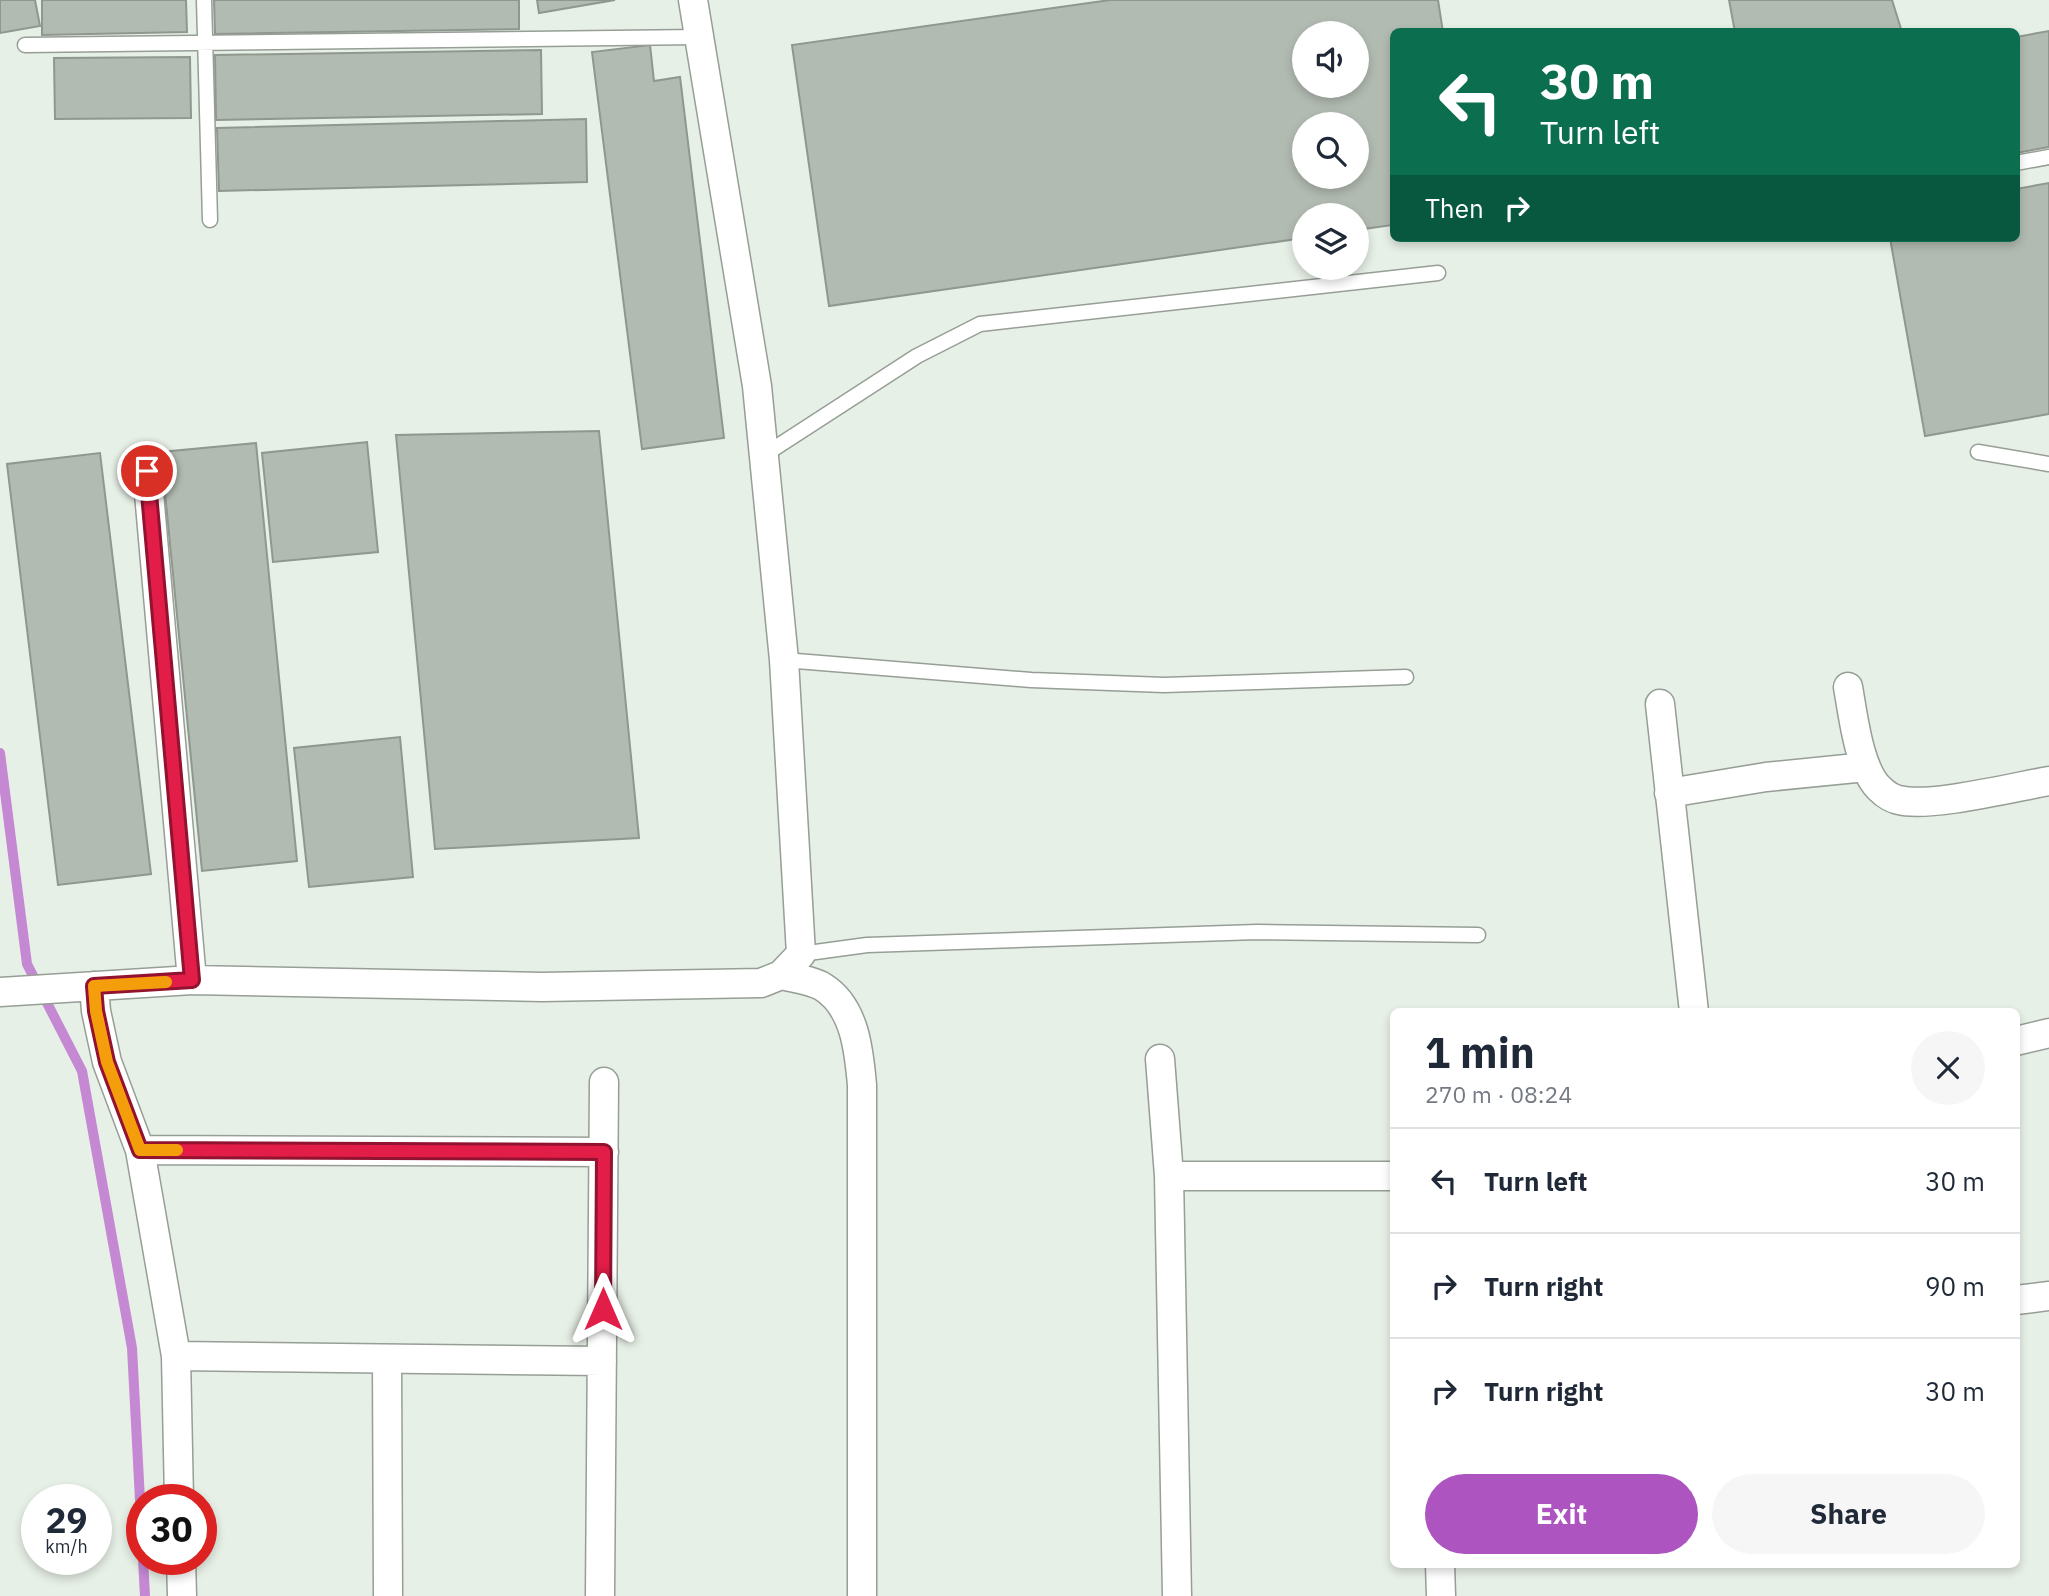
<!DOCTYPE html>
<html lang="en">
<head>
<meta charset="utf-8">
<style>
  body { margin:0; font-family:"IBM Plex Sans",sans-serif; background:#f6f6f7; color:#1f2937; height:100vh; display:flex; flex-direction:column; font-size:26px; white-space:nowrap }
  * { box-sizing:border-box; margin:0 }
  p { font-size:23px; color:#747a83 }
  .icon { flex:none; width:38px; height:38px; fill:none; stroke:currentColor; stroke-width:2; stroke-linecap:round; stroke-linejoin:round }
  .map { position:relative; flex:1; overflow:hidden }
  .side { position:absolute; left:1390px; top:1008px; width:630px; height:560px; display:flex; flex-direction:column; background:#fff; border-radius:10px; box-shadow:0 4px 10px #0003 }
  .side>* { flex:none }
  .hud { position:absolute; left:1390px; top:28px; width:630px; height:214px; border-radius:10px; box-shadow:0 4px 10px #0003; background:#0b6e4f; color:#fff; overflow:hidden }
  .fabs { position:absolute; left:1292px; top:21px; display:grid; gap:14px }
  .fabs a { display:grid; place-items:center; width:77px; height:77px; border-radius:50%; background:#fff; box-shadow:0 4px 10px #0003; font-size:35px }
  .speed { position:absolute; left:21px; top:1484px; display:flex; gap:14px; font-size:35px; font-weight:700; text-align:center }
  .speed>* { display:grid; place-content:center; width:91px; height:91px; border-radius:50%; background:#fff; box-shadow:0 4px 10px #0003; line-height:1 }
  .speed small { font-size:18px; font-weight:400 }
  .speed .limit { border:10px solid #d22; background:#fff; color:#111 }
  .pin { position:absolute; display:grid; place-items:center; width:60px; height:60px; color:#fff; margin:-30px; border:4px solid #fff; border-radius:50%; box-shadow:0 2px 7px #0007 }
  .me { position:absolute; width:77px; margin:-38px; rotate:0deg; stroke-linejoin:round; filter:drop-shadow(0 0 5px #0008) }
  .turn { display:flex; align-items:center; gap:24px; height:147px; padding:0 35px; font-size:32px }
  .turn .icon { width:91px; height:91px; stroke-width:2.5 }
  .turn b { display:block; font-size:49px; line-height:60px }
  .then { display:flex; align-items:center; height:66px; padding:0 35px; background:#0003; gap:14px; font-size:26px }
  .round { display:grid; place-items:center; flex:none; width:74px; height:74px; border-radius:37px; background:#f6f6f7 }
  .overview { display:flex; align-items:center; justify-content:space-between; height:119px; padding:0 35px }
  h1 { font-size:42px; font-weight:800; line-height:52px }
  .primary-button { display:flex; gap:14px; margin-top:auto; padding:14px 35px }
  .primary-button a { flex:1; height:80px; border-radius:42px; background:#ad54c1; color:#fff; font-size:28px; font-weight:800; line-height:80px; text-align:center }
  .primary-button a+a { background:#f6f6f7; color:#1f2937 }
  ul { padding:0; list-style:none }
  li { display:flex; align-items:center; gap:21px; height:105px; padding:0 35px; border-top:2px solid #e0e1e3 }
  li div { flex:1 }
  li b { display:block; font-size:26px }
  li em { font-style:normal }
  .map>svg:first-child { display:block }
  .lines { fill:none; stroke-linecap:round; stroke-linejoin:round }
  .stream { stroke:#c588d3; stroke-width:10 }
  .building { fill:#b2bbb2; stroke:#8f978f; stroke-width:2; fill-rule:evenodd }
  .service-casing { stroke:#969e95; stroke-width:17 }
  .minor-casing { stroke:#969e95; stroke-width:31 }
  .service { stroke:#fff; stroke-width:14 }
  .minor { stroke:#fff; stroke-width:28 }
  .route-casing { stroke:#92132f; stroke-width:18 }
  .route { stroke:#e11d48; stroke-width:12 }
  .slow { stroke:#f59e0b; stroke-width:12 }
</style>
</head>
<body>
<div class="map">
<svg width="2049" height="1596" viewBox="0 0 2049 1596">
  <rect width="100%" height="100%" fill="#e7f0e7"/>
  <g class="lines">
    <path class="stream" d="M0,753L27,964L82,1071L132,1348L142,1538
      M143,1559L145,1596"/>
  </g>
  <path class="building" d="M0,0H35L40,26L0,33Z
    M42,0H186L187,32L42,35Z
    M214,0H519V29L215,34Z
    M537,0H615L539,13Z
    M1110,0H1438L1443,32H1393V225L1356,230V215H1304V238L829,306L792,45ZM1304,33H1356V86H1304ZM1304,124H1356V177H1304Z
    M1729,0H1892L1902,32H1735Z
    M2049,31V147L2016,153V37Z
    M650,45L654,81L680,77L724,438L642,449L592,52Z
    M541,50L542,114L216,120L215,55Z
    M190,57L191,118L55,119L54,58Z
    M586,119L587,182L219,191L217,128Z
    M2049,183V414L1925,436L1890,238H2016V189Z
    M599,431L639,838L435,849L396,435Z
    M367,442L378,552L273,562L262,453Z
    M256,443L297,861L202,871L161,452Z
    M100,453L151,874L58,885L7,464Z
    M400,737L413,877L309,887L294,748Z"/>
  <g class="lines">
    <g class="service-casing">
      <path id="service" d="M204,0L210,220
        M25,45L698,37
        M2016,163L2049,157
        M1978,452L2049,464
        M764,455L917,356L980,324L1438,273
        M784,660L1031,680L1164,685L1406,677
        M801,954L867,945L1257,932L1478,935"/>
    </g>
    <g class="minor-casing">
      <path id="minor" d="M147,471L192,980
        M1848,687C1853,715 1859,770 1880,789C1885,794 1893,799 1899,800C1929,808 2015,787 2049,781
        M1660,704L1694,1012
        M1669,793L1766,777L1866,767
        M781,975C793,978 812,980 823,987C855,1007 859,1051 862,1085V1596
        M94,986L96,1011L107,1062L140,1150L176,1356L179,1500
        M0,992L192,980L542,987L761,983L781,975L801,954L784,660L757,386L693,0
        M2016,1041L2049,1033
        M1160,1059L1169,1176L1177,1596
        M140,1150L604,1152
        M1169,1176H1393
        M2016,1300L2049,1296
        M176,1356L602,1361
        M387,1359L388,1596
        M181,1559L182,1596
        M1440,1564L1441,1596
        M600,1596L604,1082"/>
    </g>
    <use href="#service" class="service"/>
    <use href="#minor" class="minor"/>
  </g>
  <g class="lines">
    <g class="route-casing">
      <path id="route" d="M147,471L192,980L94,986L96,1011L107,1062L140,1150L604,1152L603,1309"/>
    </g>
    <use href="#route" class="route"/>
    <path class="slow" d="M166,982L94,986L96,1011L107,1062L140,1150H177"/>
  </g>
</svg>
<div class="fabs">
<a><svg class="icon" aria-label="sound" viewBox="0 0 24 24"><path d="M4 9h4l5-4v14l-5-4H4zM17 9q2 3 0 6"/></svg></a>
<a><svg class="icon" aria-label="search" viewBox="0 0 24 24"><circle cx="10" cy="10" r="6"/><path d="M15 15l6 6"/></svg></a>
<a><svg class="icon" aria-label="layers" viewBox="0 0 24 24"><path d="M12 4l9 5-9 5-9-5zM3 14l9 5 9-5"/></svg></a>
</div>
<div class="speed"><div>29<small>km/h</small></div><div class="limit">30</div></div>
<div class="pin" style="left:147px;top:471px;background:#d93025"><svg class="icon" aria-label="arrive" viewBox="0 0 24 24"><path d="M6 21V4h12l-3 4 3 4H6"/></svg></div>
<svg class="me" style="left:603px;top:1309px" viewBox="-20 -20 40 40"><path d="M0-17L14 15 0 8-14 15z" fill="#e11d48" stroke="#fff" stroke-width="4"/></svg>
<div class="hud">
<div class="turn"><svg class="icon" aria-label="left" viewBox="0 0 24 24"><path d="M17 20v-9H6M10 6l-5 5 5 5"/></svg><div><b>30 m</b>Turn left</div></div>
<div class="then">Then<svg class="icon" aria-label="right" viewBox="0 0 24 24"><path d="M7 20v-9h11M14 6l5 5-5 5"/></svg></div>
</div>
<section class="side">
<div class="overview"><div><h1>1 min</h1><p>270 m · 08:24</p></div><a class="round"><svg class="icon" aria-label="close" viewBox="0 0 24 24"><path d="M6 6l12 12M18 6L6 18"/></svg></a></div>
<ul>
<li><svg class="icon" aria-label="left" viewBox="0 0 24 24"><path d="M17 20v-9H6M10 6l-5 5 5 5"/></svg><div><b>Turn left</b></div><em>30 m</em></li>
<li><svg class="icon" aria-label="right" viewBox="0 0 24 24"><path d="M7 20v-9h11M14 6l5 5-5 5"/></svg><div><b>Turn right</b></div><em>90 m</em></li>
<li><svg class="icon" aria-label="right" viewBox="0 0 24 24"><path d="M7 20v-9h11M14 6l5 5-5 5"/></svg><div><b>Turn right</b></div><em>30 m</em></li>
</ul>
<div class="primary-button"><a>Exit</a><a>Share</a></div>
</section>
</div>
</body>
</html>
